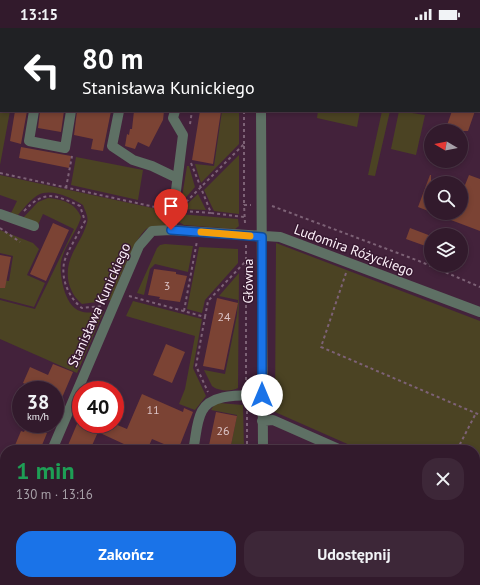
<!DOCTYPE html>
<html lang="pl">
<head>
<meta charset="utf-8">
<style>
  body { margin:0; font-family:"PT Sans",sans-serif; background:#3d2738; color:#f1f3f6; height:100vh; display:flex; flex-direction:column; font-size:15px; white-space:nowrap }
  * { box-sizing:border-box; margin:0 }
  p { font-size:13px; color:#a8a1a9 }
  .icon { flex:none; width:22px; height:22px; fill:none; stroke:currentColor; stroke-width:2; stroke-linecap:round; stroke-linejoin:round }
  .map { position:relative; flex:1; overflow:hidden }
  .details { position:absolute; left:0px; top:417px; width:480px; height:140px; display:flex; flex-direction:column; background:#321a2c; border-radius:16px 16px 0 0; box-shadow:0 2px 6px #0003,0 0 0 1px #4d3848 }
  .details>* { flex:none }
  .top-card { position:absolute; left:0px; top:0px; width:480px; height:84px; box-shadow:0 2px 6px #0003,0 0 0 1px #4d3848; background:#202124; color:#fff; overflow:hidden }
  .needle { width:26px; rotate:280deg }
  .controls { position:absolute; left:424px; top:96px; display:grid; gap:8px }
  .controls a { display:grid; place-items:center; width:44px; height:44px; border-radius:50%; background:#321a2c; box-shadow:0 2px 6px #0003,0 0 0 1px #4d3848; font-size:20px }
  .speed { position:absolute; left:12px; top:353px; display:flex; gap:8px; font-size:20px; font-weight:700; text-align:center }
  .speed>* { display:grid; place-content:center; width:52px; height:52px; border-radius:50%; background:#321a2c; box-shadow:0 2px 6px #0003,0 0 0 1px #4d3848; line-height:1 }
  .speed small { font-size:10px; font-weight:400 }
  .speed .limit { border:6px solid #d22; background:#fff; color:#111 }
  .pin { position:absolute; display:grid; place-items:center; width:34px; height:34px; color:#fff; margin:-41px -17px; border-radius:50% 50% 50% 0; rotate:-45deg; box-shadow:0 0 4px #0007 }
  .pin .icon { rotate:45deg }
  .me { position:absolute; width:44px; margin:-22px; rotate:0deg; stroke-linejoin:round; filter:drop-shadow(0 0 3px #0008) }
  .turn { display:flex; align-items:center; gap:14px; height:84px; padding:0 16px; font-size:18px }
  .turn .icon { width:52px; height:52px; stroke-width:2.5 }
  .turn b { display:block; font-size:28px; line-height:34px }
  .round { display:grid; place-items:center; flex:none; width:42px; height:42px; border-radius:16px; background:#3d2738 }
  .headline { display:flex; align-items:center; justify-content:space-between; height:68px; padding:0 16px }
  h1 { font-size:24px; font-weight:600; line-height:30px; color:#1e9e55 }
  .cta { display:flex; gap:8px; margin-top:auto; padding:8px 16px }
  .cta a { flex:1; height:46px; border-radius:16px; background:#1a73e8; color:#fff; font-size:16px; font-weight:600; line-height:46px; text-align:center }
  .cta a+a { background:#3d2738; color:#f1f3f6 }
  .status { display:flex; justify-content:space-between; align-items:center; height:28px; padding:0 20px; background:#321a2c; direction:ltr }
  .status svg { height:11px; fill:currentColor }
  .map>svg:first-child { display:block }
  .green { fill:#4b4323 }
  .building { fill:#7b4334 }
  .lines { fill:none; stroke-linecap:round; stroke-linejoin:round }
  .path { stroke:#7d6276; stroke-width:2; stroke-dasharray:3 3; stroke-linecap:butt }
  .minor { stroke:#5e7064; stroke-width:10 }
  .route-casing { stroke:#114b97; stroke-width:10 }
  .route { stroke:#1a73e8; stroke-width:7 }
  .slow { stroke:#f59e0b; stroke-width:7 }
  .labels { text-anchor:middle; stroke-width:3; stroke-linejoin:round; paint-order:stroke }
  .number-label { font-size:12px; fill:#dcc5c8 }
  .street-label { font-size:14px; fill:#fdf0f9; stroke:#381931 }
</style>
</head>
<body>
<div class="status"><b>13:15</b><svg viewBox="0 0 49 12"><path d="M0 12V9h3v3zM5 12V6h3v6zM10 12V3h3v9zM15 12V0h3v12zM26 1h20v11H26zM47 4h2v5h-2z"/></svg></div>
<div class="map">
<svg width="480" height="557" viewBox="0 0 480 557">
  <rect width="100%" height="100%" fill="#43223b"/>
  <path class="green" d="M0,43L1,83H10L0,137Z
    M222,83H239V116L201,155L195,136L214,138Z
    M318,83H360L357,99L317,90Z
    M382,83H390L375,148L368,147Z
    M399,83L425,87L416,127L391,121Z
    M239,127V186L214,183L204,162Z
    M76,129L143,142L138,172L71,157Z
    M187,138H189L195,159L181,175Z
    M0,147L171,184L169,200C163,200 154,197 148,200C136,205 117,258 111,272L82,276C75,270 72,265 69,256C63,230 80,218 87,195C89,189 85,183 83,177C71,170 52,160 38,167C30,172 24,180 18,187L11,185L17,173L0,167Z
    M198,166L206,182L182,181Z
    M48,170C61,171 76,175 81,189C77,204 64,218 61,234C59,247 65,279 80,283C87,286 97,284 104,283L77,345L0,311V272L35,281L74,201L43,186L38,197L22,191L38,174Z
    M179,186L238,191L239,198L235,201L184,197L179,194Z
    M0,202L33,215L39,221L27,247L45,255L34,279L0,270V252L9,253L13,228L0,225Z
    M276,215L480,293V475L475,473V422H361L275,384Z
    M165,216L193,218L188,244L155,236L150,241L144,267L137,265L157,220L160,217Z
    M199,219L238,221V235L205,272L202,285L187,281Z
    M239,245L238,360C231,364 218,363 212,358L204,342L225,346L237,287L238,272L219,268Z
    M133,273L202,291L193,340L206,368L195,382L179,376L185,361L195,308L126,288Z
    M219,375L243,377L244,422H230L237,387L211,382L214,377Z
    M17,552H70L64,557H20Z
    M97,552H140V557H95Z"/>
  <path class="building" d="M15,83H27L21,116L10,113Z
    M40,83H64L61,104L38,100Z
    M77,83H111L103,123L91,121L93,111L74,107Z
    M134,83H164L163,92L149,119L138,114L135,121L125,118L127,106L129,107L130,101H132Z
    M200,83H221L213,136L192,132Z
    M452,83H475L468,103H445Z
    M21,119L71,128L69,140L19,130Z
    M430,147H431V184L418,179Z
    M469,147L480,151V203L435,186L461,185V167Z
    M53,195L69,202L46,253L30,246Z
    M410,200L431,208V220L406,211Z
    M0,227L11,229L5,260H0Z
    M154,241L176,244V246L187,248L180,274L159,271L160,269L148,267Z
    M217,270L238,275L224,342L203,338Z
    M166,316L185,324L172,355L153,347Z
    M53,336L73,344L55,386V362H39L23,355L30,339L48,347Z
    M142,366L183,384L184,380L193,384L178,422L152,411L147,422H124L126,417L98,404L90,422H66L77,396H115L127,401Z
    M216,384L237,388L230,422H208Z
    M27,397L47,405L40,422H13L21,403L24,404Z"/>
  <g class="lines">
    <path class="path" d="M204,1V0
      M244,1L245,0
      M299,1V0
      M400,1V0
      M0,41H1
      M190,96L192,83
      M244,116V83
      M191,135L211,185L244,189
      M0,145L164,181
      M66,160L72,128
      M186,174L244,116V177
      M272,178L419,233L480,259
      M24,183C45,161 55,167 80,178L85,193C80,203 66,225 64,235C61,252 69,270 82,280L102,278
      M184,183L211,185
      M245,195L244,177H251
      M0,200L20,214
      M246,217V357
      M346,245L321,319L480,387
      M129,268L205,289L196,338L208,364
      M184,283L197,213
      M205,289L208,273L245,234
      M247,377V422
      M457,422L476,385
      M247,552V557
      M196,554V552"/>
    <path class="minor" d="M10,0V1
      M53,0L54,1
      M70,1L72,0
      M86,1V0
      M147,1V0
      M191,1V0
      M261,1V0
      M34,83L29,113L65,120L71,83
      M119,83L112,118L133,132L152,138L177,150
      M261,83L263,422
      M0,186L34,198
      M171,202L183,107L173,90L175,83
      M262,393L273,392L341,422
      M52,422L139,218L152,203L171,202L280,209L480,284
      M193,422C196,410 196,394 202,383C212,364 244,368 263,367
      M475,482L480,484
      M0,532L5,528
      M263,552V557
      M0,553L3,557"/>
  </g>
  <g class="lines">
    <g class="route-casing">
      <path id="route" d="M171,202L262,209V367"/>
    </g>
    <use href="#route" class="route"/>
    <path class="slow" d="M201,204L250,208"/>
  </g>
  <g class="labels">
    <g class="number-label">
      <text x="167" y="262">3</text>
      <text x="224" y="293">24</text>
      <text x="153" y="386">11</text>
      <text x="223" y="407">26</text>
    </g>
    <g class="street-label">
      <text transform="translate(354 222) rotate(20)" y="5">Ludomira Różyckiego</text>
      <text transform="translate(248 253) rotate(-90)" y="5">Główna</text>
      <text transform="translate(99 277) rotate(-66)" y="5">Stanisława Kunickiego</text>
    </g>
  </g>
</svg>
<div class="controls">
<a><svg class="needle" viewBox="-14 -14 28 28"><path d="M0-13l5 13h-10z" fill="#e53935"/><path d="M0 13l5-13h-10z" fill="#a8a1a9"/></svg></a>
<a><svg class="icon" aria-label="search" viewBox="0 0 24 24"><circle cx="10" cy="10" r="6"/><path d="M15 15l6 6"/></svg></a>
<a><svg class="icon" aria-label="layers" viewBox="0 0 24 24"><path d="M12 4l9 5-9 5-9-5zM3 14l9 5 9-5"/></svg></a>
</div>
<div class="speed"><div>38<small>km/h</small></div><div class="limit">40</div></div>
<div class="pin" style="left:171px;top:202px;background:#d93025"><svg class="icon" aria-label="arrive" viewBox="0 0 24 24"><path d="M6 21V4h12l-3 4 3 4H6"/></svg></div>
<svg class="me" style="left:262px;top:367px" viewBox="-20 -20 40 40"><circle r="19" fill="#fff"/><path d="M0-13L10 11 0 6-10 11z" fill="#1a73e8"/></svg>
<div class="top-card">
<div class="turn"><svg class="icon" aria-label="left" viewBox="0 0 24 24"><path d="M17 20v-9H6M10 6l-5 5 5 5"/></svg><div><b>80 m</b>Stanisława Kunickiego</div></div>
</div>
<section class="details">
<div class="headline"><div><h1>1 min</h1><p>130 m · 13:16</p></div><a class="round"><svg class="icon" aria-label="close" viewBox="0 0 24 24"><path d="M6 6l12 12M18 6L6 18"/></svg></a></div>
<div class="cta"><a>Zakończ</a><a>Udostępnij</a></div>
</section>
</div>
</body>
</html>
